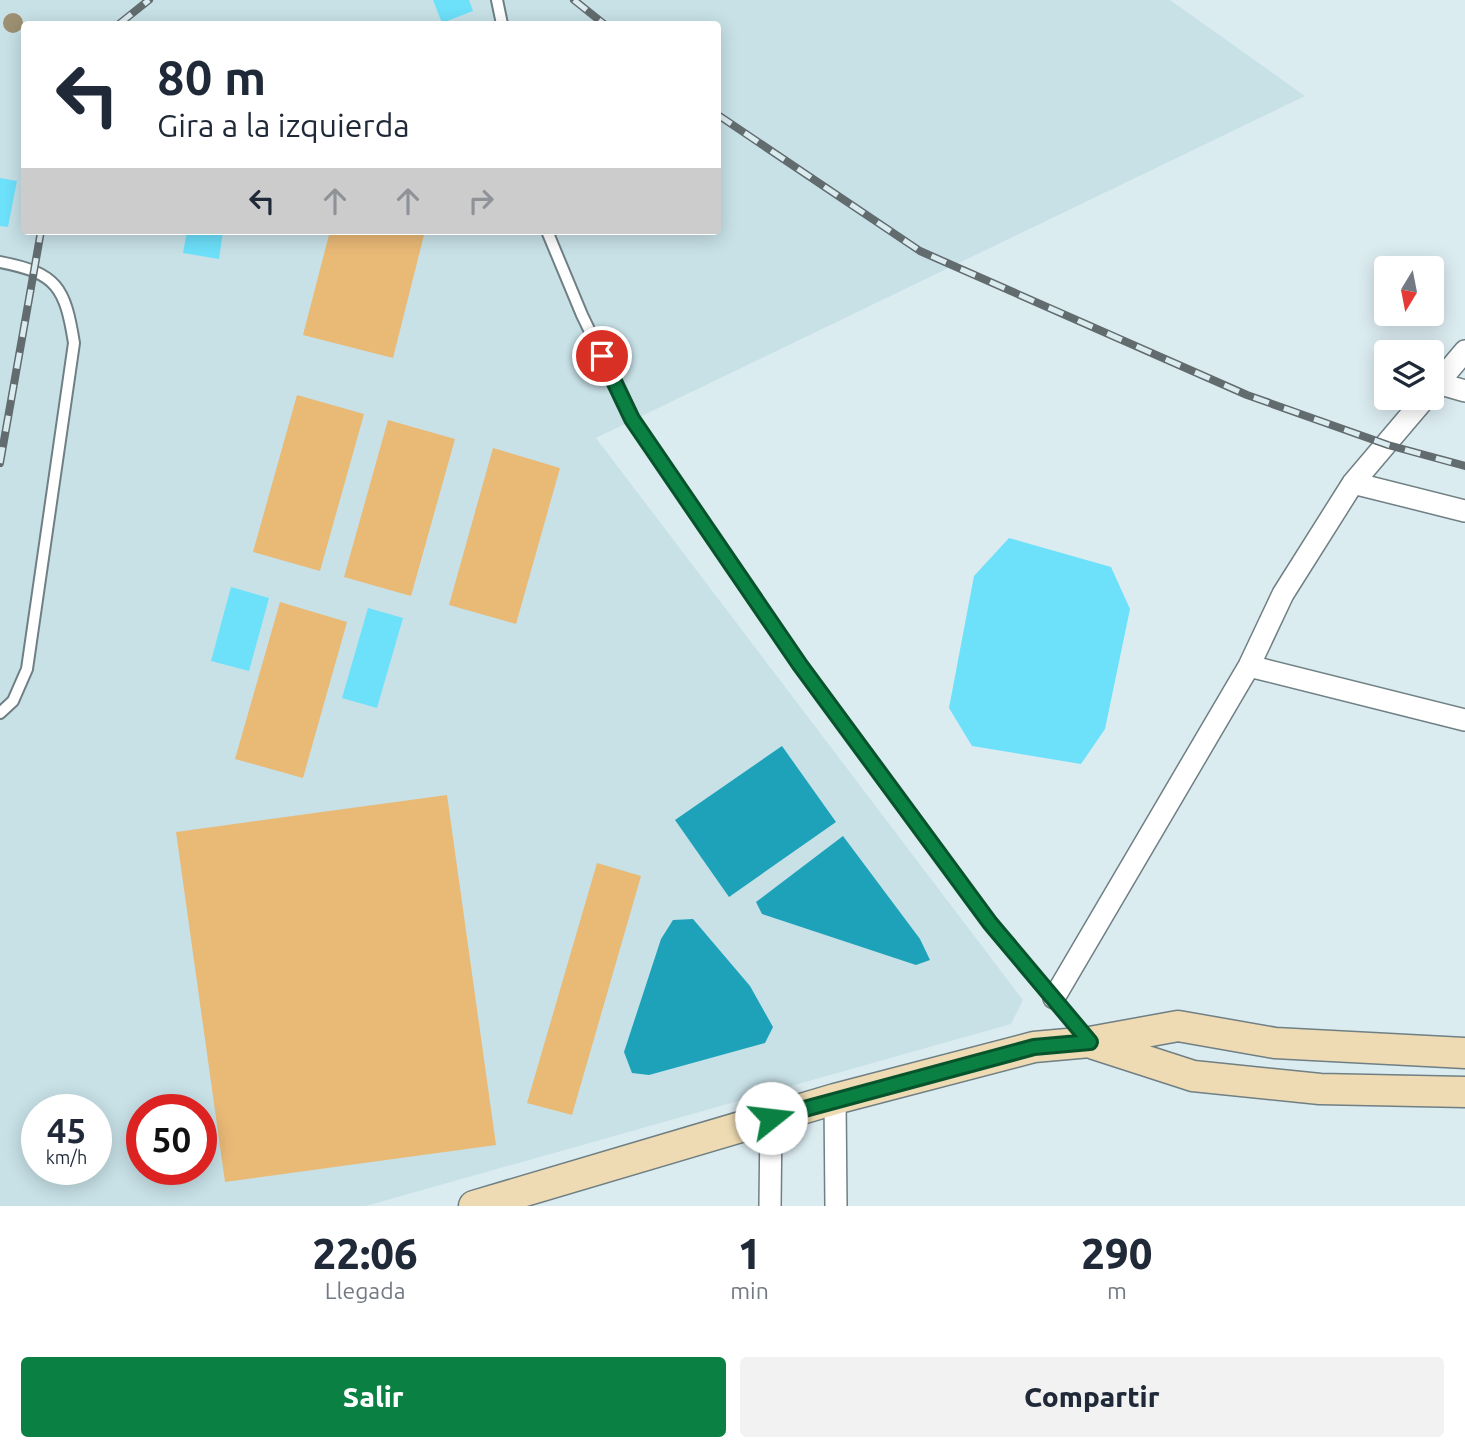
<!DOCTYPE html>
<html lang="es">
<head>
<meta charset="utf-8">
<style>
  body { margin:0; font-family:Ubuntu,sans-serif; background:#f2f2f3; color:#1f2937; height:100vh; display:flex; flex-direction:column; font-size:26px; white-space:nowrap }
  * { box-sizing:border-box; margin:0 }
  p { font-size:23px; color:#747a83 }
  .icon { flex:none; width:38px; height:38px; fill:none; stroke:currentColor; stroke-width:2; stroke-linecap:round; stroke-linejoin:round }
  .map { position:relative; height:1206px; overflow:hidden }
  .drawer { display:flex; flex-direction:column; background:#fff; flex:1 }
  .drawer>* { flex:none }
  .top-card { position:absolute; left:21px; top:21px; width:700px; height:214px; border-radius:7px; box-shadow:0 4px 18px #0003; background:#fff; color:#1f2937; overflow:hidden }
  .needle { width:46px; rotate:190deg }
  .buttons { position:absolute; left:1374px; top:256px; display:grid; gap:14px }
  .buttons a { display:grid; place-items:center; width:70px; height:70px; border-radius:7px; background:#fff; box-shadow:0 4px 18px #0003; font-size:35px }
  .speed { position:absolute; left:21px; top:1094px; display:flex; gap:14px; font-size:35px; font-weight:700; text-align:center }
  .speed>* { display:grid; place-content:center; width:91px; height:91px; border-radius:50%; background:#fff; box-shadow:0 4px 18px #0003; line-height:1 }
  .speed small { font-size:18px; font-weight:400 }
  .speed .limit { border:10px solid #d22; background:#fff; color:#111 }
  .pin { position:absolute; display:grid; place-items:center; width:60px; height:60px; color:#fff; margin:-30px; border:4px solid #fff; border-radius:50%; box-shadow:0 2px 7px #0007 }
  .me { position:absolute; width:77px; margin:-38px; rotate:74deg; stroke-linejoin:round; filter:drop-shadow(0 0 5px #0008) }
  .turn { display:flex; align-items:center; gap:24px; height:147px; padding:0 21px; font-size:32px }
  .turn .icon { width:91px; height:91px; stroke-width:2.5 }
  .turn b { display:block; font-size:49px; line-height:60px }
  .lanes { display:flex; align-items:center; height:66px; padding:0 21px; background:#0003; justify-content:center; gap:35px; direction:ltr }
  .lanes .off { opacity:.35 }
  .eta { display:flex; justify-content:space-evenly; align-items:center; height:119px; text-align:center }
  .eta b { font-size:42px; font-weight:800; line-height:49px }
  .button { display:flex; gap:14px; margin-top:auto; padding:14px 21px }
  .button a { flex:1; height:80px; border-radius:7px; background:#0b8043; color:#fff; font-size:28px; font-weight:800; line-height:80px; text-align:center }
  .button a+a { background:#f2f2f3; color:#1f2937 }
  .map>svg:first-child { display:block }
  .built { fill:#c7e1e7; fill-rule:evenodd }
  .green { fill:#e9b976 }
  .water { fill:#1da2ba }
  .building { fill:#6de0fa }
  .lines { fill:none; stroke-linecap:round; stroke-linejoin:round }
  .service-casing { stroke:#6f7f83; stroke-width:14 }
  .minor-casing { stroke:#6f7f83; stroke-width:24 }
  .secondary-casing { stroke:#6f7f83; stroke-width:33 }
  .service { stroke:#fff; stroke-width:10 }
  .minor { stroke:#fff; stroke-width:21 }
  .secondary { stroke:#eedbb3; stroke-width:30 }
  .rail-casing { stroke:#626b6e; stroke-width:8 }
  .rail { stroke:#dbecf1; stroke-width:5; stroke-dasharray:16; stroke-linecap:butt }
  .tree { fill:#9c9071 }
  .route-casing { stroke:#07532c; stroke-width:18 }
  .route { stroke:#0b8043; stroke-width:12 }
</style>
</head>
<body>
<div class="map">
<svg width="1465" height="1206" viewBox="0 0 1465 1206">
  <rect width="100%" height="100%" fill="#dbecf1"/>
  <path class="built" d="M0,0H1170L1305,96L596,438L1023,1000L1011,1024L366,1206H0ZM24,24H718V231H24ZM37,1110H96V1169H37ZM142,1110H201V1169H142Z"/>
  <path class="green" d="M330,231H425L393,358L303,335Z
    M297,395L364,414L320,571L253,552Z
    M388,420L455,439L411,596L344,577Z
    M493,448L560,468L516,624L449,605Z
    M280,602L347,622L303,778L235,759Z
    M447,795L496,1145L225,1182L176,832Z
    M597,863L641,876L572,1115L527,1103Z"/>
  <path class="water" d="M782,746L836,822L729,897L675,820Z
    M843,836L920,939L930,960L916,965L762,914L756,902Z
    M693,919L750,986L773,1027L765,1043L649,1075L632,1073L624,1052L661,939L673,920Z"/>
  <path class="building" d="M433,0H469L473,11L442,23Z
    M0,178L17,181L8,227L0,226Z
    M187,231H223L219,259L183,253Z
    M1009,538L1111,567L1130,609L1105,729L1081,764L972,746L949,708L974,576Z
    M231,587L269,598L249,671L211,661Z
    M368,608L403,618L377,708L342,698Z"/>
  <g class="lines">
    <g class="service-casing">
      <path id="service" d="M497,0L502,24
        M547,231L582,315L632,419L801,665L990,924L1086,1038
        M0,262C57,273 65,287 74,343L27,669L13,701L0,713"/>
    </g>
    <g class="minor-casing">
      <path id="minor" d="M1437,383L1465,391
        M1432,390L1465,351
        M1353,483L1465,511
        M1249,666L1465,720
        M1054,998L1249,666L1283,594L1353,483L1426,397
        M835,1099L836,1206
        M770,1206L771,1118"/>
    </g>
    <g class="secondary-casing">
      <path id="secondary" d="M1094,1044L1193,1076L1320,1089L1465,1092
        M474,1206L835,1099L1034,1047L1090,1042L1178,1026L1275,1043L1465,1053"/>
    </g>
    <use href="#service" class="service"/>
    <use href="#minor" class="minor"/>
    <use href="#secondary" class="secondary"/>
    <g class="rail-casing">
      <path id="rail" d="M574,0L604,24
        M119,24L149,0
        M718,115L920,251L1247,395L1388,445L1465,466
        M0,463L41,231"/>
    </g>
    <use href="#rail" class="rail"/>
  </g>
  <circle class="tree" cx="13" cy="23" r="10"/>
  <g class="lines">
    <g class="route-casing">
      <path id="route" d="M602,356L632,419L800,665L990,923L1090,1042L1034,1047L771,1118"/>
    </g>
    <use href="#route" class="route"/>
  </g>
</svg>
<div class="buttons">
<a><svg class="needle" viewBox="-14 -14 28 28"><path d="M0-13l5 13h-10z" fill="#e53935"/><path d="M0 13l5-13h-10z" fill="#747a83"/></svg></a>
<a><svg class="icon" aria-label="layers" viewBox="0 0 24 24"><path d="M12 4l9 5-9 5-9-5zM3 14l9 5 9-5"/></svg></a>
</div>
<div class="speed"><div>45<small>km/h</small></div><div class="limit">50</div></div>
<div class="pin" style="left:602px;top:356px;background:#d93025"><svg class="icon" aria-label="arrive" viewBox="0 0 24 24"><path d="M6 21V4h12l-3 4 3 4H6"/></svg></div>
<svg class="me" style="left:771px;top:1118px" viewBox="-20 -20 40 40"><circle r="19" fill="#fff"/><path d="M0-13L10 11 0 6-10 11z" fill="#0b8043"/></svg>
<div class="top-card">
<div class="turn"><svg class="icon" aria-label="left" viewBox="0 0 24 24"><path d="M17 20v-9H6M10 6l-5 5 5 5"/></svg><div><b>80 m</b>Gira a la izquierda</div></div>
<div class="lanes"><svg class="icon" aria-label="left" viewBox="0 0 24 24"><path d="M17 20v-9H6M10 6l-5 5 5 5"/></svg><svg class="icon off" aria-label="ahead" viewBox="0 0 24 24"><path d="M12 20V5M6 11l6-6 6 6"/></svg><svg class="icon off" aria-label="ahead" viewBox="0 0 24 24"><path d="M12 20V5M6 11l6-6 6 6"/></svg><svg class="icon off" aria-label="right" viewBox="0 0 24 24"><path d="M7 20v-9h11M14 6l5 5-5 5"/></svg></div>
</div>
</div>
<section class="drawer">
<div class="eta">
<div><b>22:06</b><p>Llegada</p></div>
<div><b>1</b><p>min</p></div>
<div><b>290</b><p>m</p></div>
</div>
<div class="button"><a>Salir</a><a>Compartir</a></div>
</section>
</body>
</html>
